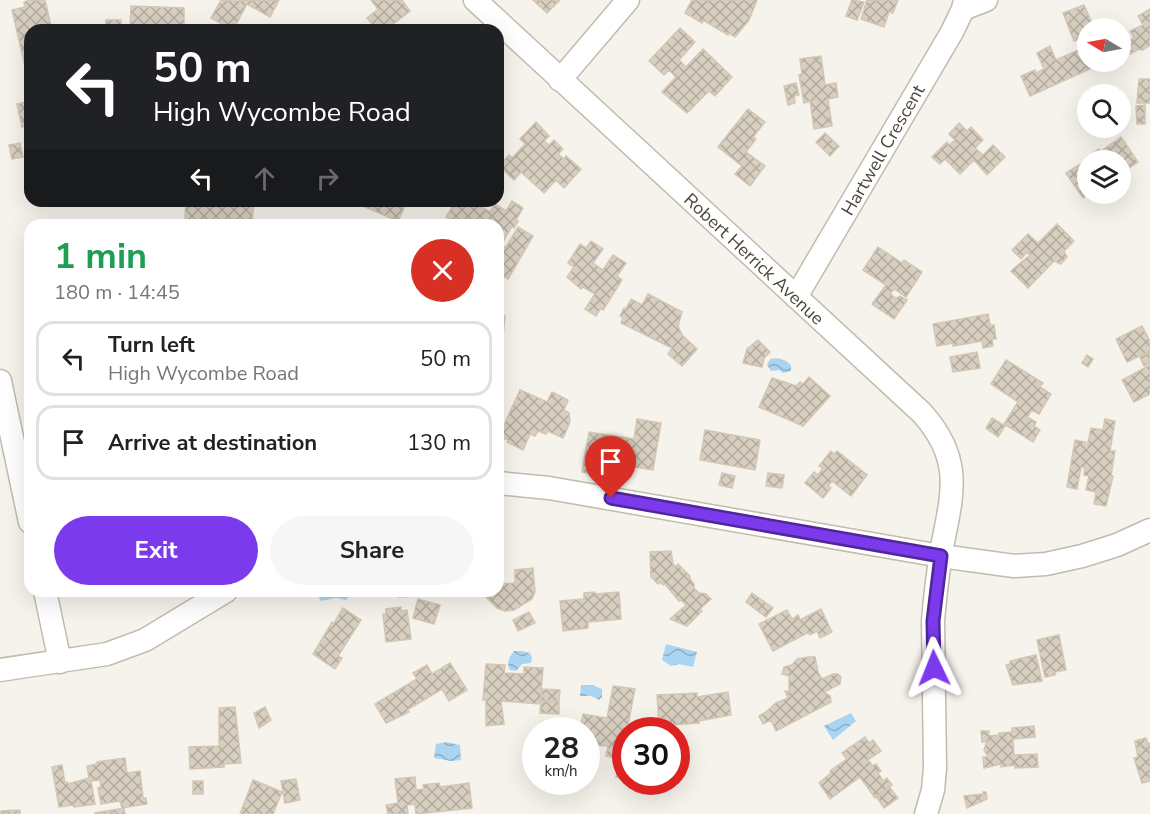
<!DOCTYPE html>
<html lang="en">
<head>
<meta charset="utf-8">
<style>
  body { margin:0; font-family:"Nunito Sans",sans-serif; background:#f6f6f6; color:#222; height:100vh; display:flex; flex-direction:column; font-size:22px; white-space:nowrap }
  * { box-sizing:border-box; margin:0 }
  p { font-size:20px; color:#767676 }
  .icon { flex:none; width:33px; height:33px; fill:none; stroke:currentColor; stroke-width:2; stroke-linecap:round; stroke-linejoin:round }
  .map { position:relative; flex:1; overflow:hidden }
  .panel { position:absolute; left:24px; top:219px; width:480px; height:378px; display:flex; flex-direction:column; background:#fff; border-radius:18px; box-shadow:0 6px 24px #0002 }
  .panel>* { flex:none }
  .top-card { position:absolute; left:24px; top:24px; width:480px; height:183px; border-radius:18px; box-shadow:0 6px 24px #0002; background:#202124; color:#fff; overflow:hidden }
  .needle { width:39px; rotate:280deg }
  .buttons { position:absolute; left:1077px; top:18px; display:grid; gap:12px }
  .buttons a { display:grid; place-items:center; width:54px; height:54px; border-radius:50%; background:#fff; box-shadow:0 6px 24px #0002; font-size:30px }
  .speed { position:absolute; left:522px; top:717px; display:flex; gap:12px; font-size:30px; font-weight:700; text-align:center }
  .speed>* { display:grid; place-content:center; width:78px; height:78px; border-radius:50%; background:#fff; box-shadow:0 6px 24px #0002; line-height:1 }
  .speed small { font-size:15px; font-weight:400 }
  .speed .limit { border:9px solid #d22; background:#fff; color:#111 }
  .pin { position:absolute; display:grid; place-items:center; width:51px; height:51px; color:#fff; margin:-62px -26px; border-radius:50% 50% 50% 0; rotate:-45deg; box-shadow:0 0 6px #0007 }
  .pin .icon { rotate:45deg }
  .me { position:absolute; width:66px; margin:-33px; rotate:358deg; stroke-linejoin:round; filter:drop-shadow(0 0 4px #0008) }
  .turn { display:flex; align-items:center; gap:21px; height:126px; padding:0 30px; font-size:27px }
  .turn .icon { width:78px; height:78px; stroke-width:2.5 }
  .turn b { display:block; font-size:42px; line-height:51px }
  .lanes { display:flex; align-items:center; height:57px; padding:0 30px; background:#0003; justify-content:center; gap:30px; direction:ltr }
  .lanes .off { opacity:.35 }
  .round { display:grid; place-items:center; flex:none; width:63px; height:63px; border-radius:32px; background:#f6f6f6 }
  .head { display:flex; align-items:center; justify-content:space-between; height:102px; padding:0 30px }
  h1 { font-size:36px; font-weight:700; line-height:45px; color:#1e9e55 }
  .button { display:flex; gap:12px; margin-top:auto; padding:12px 30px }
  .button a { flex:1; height:69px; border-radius:36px; background:#7c3aed; color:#fff; font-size:24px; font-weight:700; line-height:69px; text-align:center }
  .button a+a { background:#f6f6f6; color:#222 }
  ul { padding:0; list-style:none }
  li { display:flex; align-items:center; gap:18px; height:75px; margin:0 12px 9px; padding:0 18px; border:3px solid #e0e0e0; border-radius:18px }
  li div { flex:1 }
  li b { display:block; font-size:22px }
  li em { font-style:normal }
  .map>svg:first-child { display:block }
  .water { fill:url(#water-waves) }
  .building { fill:url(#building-cross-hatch); stroke:#d3c7b4; stroke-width:1.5 }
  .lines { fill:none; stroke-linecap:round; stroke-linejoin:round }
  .minor-casing { stroke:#c2bbae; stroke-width:25 }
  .minor { stroke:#fff; stroke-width:22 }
  .route-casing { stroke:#51269a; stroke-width:15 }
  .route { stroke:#7c3aed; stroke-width:10 }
  .labels { text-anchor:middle; stroke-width:4.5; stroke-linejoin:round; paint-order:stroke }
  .street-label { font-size:18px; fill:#4b4439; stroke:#fff }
</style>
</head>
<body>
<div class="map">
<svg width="1150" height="814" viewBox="0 0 1150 814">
  <defs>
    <pattern id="water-waves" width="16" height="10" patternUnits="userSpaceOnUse" patternTransform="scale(1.5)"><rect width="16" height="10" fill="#a9d4f2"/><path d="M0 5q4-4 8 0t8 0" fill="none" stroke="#8caec5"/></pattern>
    <pattern id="building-cross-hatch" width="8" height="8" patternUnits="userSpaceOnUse" patternTransform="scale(1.5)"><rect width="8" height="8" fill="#d8cfc1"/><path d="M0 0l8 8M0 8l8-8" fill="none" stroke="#b1aa9e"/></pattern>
  </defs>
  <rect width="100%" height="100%" fill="#f6f3ec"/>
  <path class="water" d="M770,359C778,357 785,359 791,365V371L783,373L779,370L771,371L767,365Z
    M319,591H352V593L346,600L336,598L321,601L318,596Z
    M666,644L697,652L693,667L679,664L671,666L662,660Z
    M514,651H522L530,653L532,658L531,663L522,664L516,671L510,670C506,663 509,657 514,651Z
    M581,685H592L602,689V697L599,700L591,696H580Z
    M851,713L856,721L833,740L824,726Z
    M447,742L460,745L461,760L451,761L434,758L436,744Z"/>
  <path class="building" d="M30,0H45L52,30H30V65L25,66L12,10L25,7L24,2Z
    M221,0L233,1L279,0L270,17L247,4L233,30L211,18Z
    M371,0H402L410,11L385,30H377L367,18L378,9Z
    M533,0H560L547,13Z
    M692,0H757L749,20L735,37L729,33L728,35L703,20L702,23L685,13Z
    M852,0L864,2L857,20L846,16Z
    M867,0H898L893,13L889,12L884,27L861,19Z
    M1084,5L1094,28H1088V36L1074,41L1063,13Z
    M131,6L184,8V30H130Z
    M1150,9V45L1143,50L1139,49L1128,55L1122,44L1134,38L1130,31L1143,25L1138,16Z
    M106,20H121V30H106Z
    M680,28L695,42L679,60L686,67L703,49L732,77L715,96L709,91L687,113L662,92L676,77L669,70L664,75L649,61Z
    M1050,46L1056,60L1085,47L1088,62H1092L1094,67L1030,96L1021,76L1035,70L1036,73L1044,69L1037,53Z
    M821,56L825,85L836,83L838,97L828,99L832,126L814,129L810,101L804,103L799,75L802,74L800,59Z
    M1139,79H1150V103H1137Z
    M796,83L799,95L794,96L795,103L788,105L784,86Z
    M1110,87L1113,94H1101L1100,91Z
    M30,101V125L22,127L17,104Z
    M1145,105V124H1137L1136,106Z
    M748,109L765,122L753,137L756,139L746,152L765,166L750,186L735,174L742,166L718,147Z
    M536,122L549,136L544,141L549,145L554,140L563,149L558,154L564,159L566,156L581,169L564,188L556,180L544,193L521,172L514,180L499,166L509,155L512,158L525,144L520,139Z
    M959,123L967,131L971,127L983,140L975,148L983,155L993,145L1005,157L987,175L974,160L960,174L945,159L940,164L932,157L947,142L949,145L955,140L949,134Z
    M825,133L839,146L830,156L816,142Z
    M1121,137L1138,162L1124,171L1127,177L1120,181V160H1088V194H1090L1083,198L1066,173L1095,155L1093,153L1099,149L1101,151Z
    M20,143L23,157L12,159L9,145Z
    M186,201H232L231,204H239V201H254L252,221L231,219L230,225H216V223L185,220Z
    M351,201H407L398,221Z
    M456,201H477L476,204L490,212L495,204L506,211L512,201L523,208L516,220L518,221L514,228L512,226L501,245L506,247L518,227L533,236L508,279L498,273V225H459L446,217Z
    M1057,224L1074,241L1064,251L1067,257L1061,264L1054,261L1028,288L1011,271L1030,255L1027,252L1021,259L1012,250L1028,234L1038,243Z
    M591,241L603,249L593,263L603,270L613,255L626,263L617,276L622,280L603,310L601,308L596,316L585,309L595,294L583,287L581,289L567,277L574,267L568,263L580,244L586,248Z
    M878,247L902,263L904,260L922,272L906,297L894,289L890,294L896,298L900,296L907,300L894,319L872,304L886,285L863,270Z
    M648,294L682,312L678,326L682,335L697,349L682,366L668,354L672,348L621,323L623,318L620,316L624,308L626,309L631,299L642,305Z
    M988,314L990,325H994L996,339H992L993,346L983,348L982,341L953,346V343L937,346L933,324Z
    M498,315L505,316L503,336H498Z
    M1142,326L1150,341V351L1127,362L1116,339Z
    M758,340L770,352L764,358L762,367L743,363L747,349Z
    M977,352L980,368L953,372L950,357Z
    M1150,352V363L1144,366L1140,357Z
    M1087,355L1093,359L1088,367L1082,363Z
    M1006,360L1043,383L1040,387L1051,394L1039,414L1032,410L1027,417L1036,422L1034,426L1040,430L1033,442L1004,424L1018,402L991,384Z
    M1150,365V394L1134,402L1122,380Z
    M809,377L830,396L803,426L759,407L772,378L796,386L800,382L803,384Z
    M520,390L547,402L552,392L568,400L564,410L569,413L570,422L563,438L548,431L546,434L538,431L535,436L530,434L523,450L507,442L508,440L499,436Z
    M992,418L1005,426L998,437L986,428Z
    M637,419L661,423L653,470L599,461L597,475L582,472L589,432L634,439Z
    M1105,419L1115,421L1110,451H1115L1111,476H1113L1106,506L1094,504L1096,492L1086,490L1089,476L1084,475L1085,468L1081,467L1077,489L1067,487L1075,440L1086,442L1085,448H1087L1091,428L1103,430Z
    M705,430L760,440L755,470L700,460Z
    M831,451L834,454L837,451L867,475L851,496L832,481L828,486L831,488L823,498L805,483L814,472L818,475L823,468L819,466Z
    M722,473L735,476L732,488L719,485Z
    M768,473L784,475L782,488L766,486Z
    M671,551L673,564L675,567L678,564L690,576V579L694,584V588L699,593L706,594L711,599L700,609L702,611L687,626L670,619L686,605L681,600L679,601L664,583L663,585L660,582L658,584L651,577L650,552Z
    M533,568L535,592L532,599L514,610L505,611L497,608L480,591H498V584L515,583V570Z
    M399,591H446V592L416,593V596L399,597Z
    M595,592V594L619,592L621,619L588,622V628L563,631L560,601L584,599V593Z
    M752,593L773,608L766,617L746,602Z
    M418,599L440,605L434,624L413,618Z
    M401,607V611L407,610L411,639L386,642L383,614H386V609Z
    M343,608L361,620L338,656L342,658L335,669L313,654L332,622L334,623Z
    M821,609L832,632L820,638L817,631L810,635L809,632L773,651L759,624L787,610L792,619L798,615L800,620Z
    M529,612L535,623L518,631L513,620Z
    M1059,635L1066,670L1055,672V675L1045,677L1037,640Z
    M1036,655L1042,681L1013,685L1006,665L1010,664V661Z
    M808,657H815L818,672L822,679L833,674H838L841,677L840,684L824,692L830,696L831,702L776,731L771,720L763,724L759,716L766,712L776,703L788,698L785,691L789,692V676L782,674L784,667L792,665L797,659Z
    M450,663L467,690L449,701L442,689L407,710L409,712L386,723L375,704L417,679L413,673L427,665L432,674Z
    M486,664L505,665L504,673L524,674V667L543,668L540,704L501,701L504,724L486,726V700H483Z
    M613,686L635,689L627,730H626V760L606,756L608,746L587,745L586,730H580L583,714L607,718Z
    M542,689L560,690L559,701H541Z
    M728,692L731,715L699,721V723L669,725L670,730H673H654V723H659L657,695L697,693V697Z
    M541,701L559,702V714L540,713Z
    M235,707L241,763L224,764V767L190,769L189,747L219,746V708Z
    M265,707L271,720L259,728L254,713Z
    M1034,726L1035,737L1013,739L1014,755L1037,754L1038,767L1015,768V765L1001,767V764L984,768L983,757H988L984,750L987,741L982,742L981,731H989V736L999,735V733L1012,732V728Z
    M865,737L869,743L873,740L881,751L868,760L873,766L876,764L881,771L878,773L883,781L887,778L892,785L875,798L860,777L830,799L819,783L831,773L830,771L847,759L842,753Z
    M1146,738L1148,744L1150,743V781L1142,783L1134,758L1138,757L1135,741Z
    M125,758L127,773L140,771L143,798H146L147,804L122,808L120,801L101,804L98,788L101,787L100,780L91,781L95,804L74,807L73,805L59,807L52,767L62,765L65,783L67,782L68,784L89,778L87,766L97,764V762Z
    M619,764L626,765V779L616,777Z
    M415,777L416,790L424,789L423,785L439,783L440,787L469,783L472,808L416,814L415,804L407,805L408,814H388L386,805L398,803L395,779Z
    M296,779L300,800L285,803L281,781Z
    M253,780L282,792L273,814H240Z
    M193,781H203V794H193Z
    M890,788L898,798L884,808L877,798Z
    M983,792H986L987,799L967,808L964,796L983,794Z
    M124,808L125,814H95V813Z
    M20,810V814H0V811Z"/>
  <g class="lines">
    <g class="minor-casing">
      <path id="minor" d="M475,0L922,413C963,459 953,492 942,547C938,572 935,596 933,621L935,768L933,790L926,814
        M963,9L986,0
        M560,80L628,0
        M796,297L952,32L963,9L965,0
        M0,381L30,522
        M498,483L549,488L941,556L1014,566L1046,564L1082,556L1117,545L1150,530
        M45,591L60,662
        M0,670L107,654L145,640L226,591"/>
    </g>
    <use href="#minor" class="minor"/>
  </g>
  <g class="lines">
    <g class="route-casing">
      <path id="route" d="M611,498L941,556L933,621L934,668"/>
    </g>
    <use href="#route" class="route"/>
  </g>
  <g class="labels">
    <g class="street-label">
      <text transform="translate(883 150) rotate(-60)" y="6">Hartwell Crescent</text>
      <text transform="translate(754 259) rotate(43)" y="6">Robert Herrick Avenue</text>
    </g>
  </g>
</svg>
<div class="buttons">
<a><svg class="needle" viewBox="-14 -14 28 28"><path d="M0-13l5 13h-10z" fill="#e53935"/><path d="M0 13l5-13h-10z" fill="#767676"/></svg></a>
<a><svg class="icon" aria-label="search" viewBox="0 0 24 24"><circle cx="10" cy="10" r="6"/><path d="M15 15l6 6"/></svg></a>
<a><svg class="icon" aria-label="layers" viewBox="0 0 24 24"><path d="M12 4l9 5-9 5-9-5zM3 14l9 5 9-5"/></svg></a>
</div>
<div class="speed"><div>28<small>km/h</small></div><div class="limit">30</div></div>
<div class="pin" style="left:611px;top:498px;background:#d93025"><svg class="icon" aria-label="arrive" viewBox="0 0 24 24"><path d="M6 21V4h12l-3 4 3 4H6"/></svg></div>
<svg class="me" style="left:934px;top:668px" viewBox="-20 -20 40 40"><path d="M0-17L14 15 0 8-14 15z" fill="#7c3aed" stroke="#fff" stroke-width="4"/></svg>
<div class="top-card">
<div class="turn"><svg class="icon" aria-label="left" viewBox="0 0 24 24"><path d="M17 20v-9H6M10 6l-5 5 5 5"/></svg><div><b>50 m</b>High Wycombe Road</div></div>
<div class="lanes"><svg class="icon" aria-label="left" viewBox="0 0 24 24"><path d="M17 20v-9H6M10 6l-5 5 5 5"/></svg><svg class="icon off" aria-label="ahead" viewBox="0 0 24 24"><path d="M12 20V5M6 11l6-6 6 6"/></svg><svg class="icon off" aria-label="right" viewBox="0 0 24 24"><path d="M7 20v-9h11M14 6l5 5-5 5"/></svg></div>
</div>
<section class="panel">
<div class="head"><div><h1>1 min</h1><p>180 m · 14:45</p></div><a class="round" style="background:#d93025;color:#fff"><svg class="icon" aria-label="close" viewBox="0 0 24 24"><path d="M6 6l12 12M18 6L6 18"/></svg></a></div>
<ul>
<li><svg class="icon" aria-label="left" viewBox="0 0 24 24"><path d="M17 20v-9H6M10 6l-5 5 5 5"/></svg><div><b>Turn left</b><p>High Wycombe Road</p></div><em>50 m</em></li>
<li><svg class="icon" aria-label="arrive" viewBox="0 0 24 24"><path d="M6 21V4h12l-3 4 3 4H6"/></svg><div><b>Arrive at destination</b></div><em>130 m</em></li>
</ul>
<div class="button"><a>Exit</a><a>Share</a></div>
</section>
</div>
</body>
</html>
